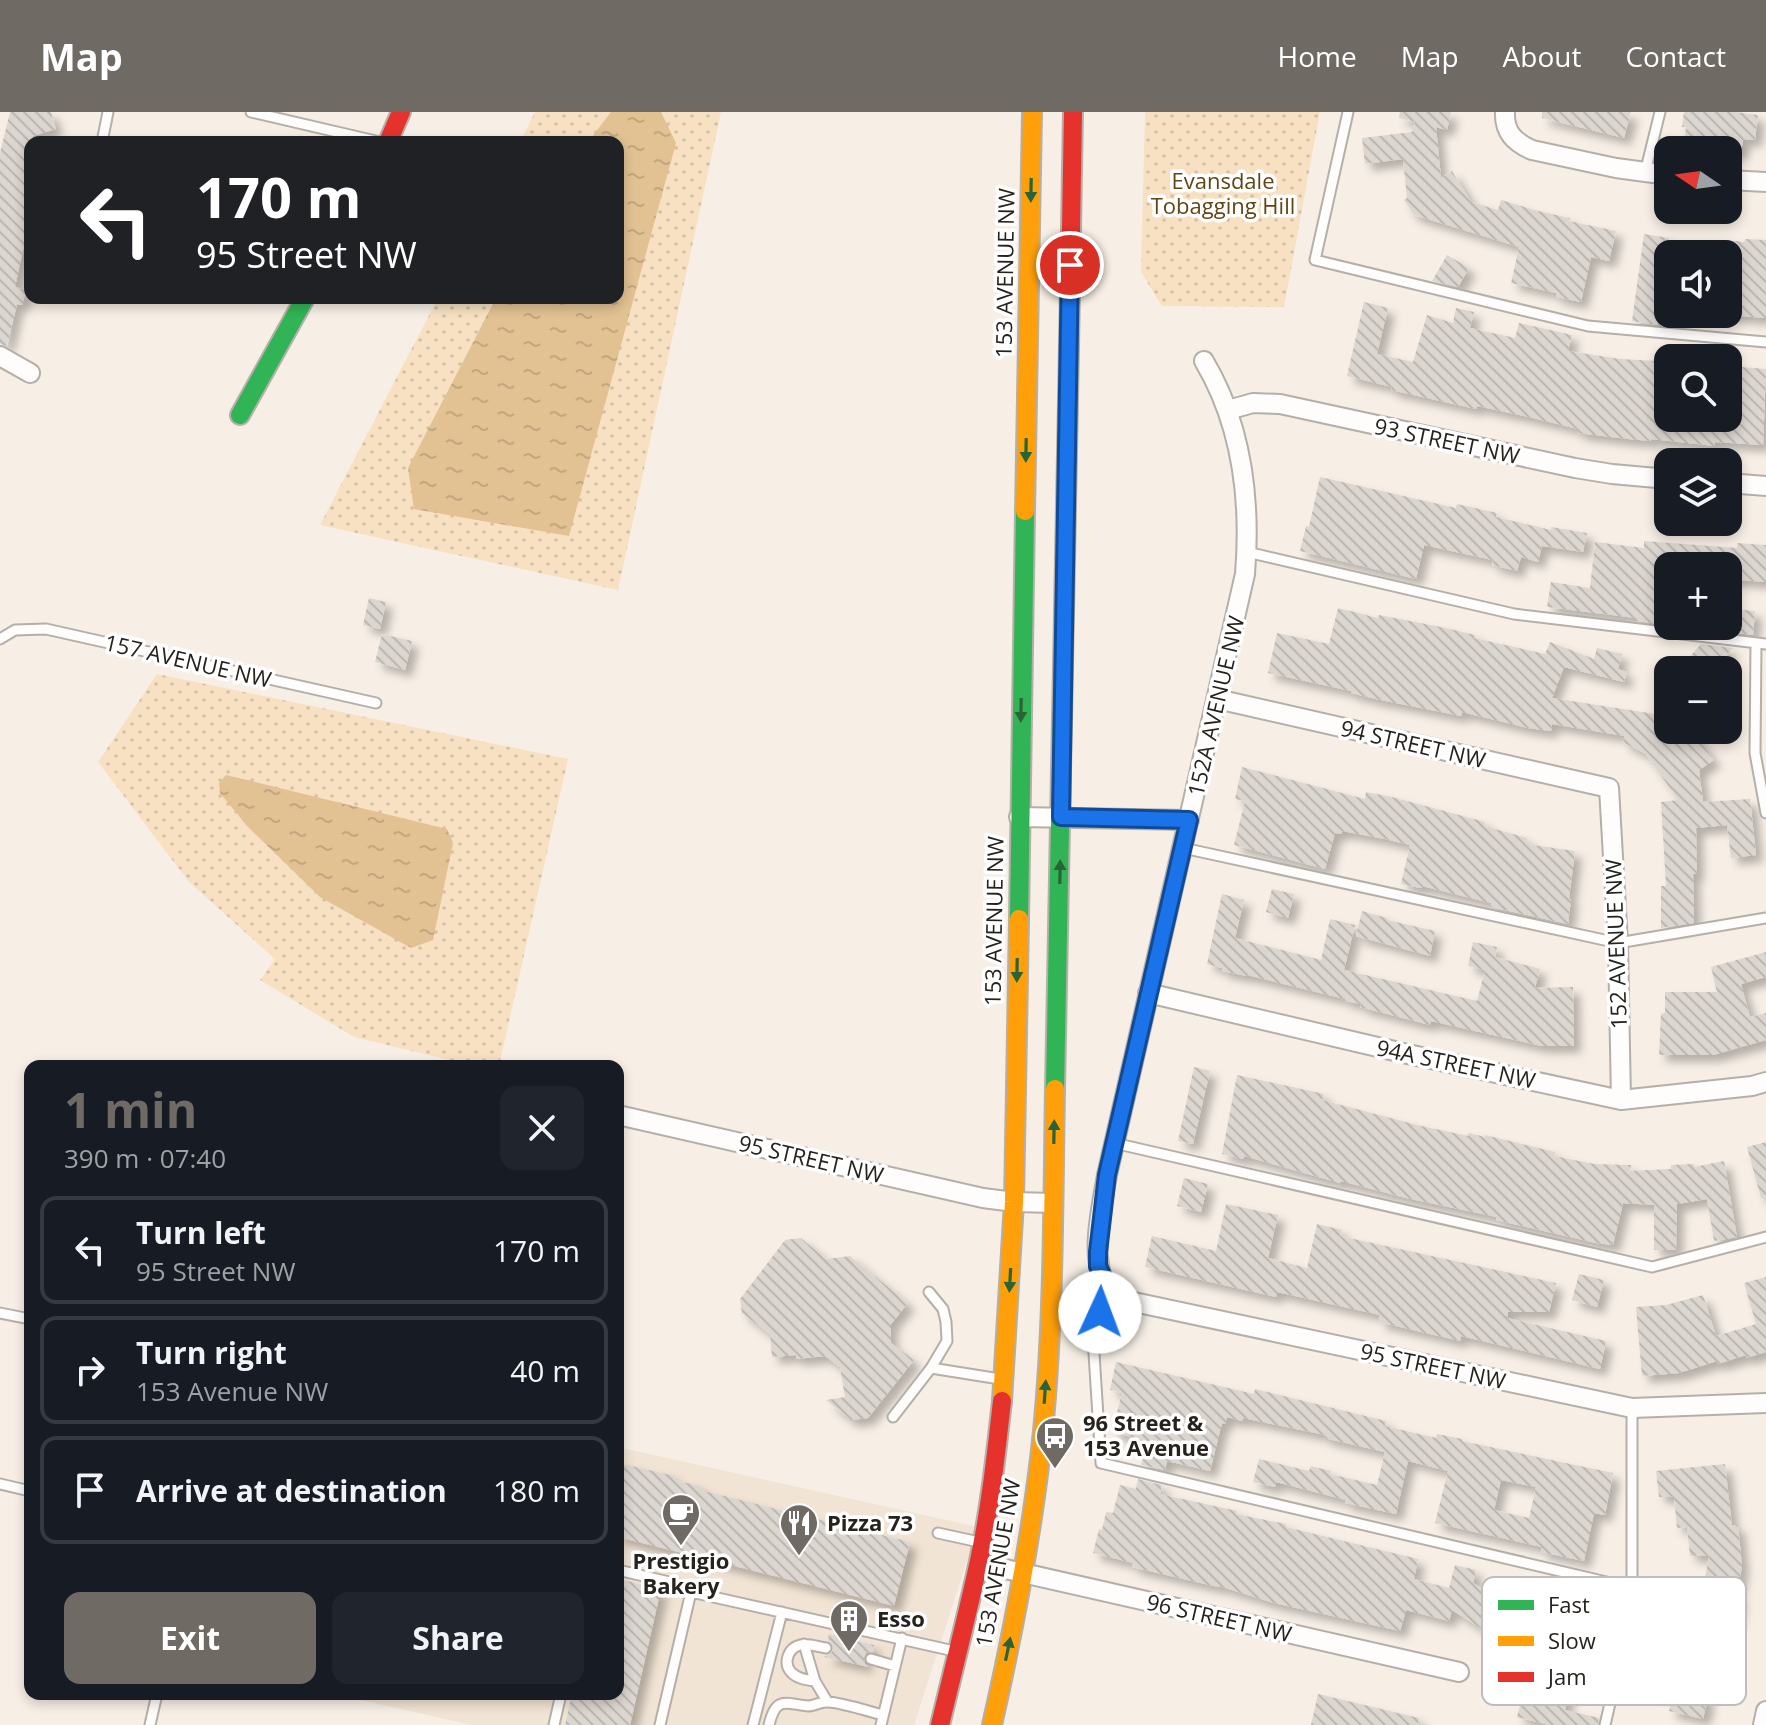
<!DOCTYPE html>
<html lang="en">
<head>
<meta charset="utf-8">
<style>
  body { margin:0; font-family:"Open Sans",sans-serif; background:#20242c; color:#f1f3f6; height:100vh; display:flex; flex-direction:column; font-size:30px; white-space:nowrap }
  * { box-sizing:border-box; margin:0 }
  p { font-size:26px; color:#9ea1a6 }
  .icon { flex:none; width:44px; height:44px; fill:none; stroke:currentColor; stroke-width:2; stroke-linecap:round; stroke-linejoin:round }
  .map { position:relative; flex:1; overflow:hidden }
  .drawer { position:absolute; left:24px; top:948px; width:600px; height:640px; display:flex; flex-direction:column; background:#171b24; border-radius:16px; box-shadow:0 4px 12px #0003 }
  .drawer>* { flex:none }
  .hud { position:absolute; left:24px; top:24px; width:600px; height:168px; border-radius:16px; box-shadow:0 4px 12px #0003; background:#202124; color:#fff; overflow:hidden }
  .needle { width:52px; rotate:283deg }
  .tools { position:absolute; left:1654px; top:24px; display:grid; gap:16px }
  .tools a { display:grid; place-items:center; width:88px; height:88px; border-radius:16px; background:#171b24; box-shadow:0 4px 12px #0003; font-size:40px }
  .pin { position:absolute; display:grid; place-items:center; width:68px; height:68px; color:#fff; margin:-34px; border:4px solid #fff; border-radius:50%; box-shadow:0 2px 8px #0007 }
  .me { position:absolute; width:88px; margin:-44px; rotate:2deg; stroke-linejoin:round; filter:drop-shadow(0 0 6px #0008) }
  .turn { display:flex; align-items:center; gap:28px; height:168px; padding:0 40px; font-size:36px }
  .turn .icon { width:104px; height:104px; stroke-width:2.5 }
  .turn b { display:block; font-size:56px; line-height:68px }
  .round { display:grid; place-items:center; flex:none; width:84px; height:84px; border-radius:16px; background:#20242c }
  .summary { display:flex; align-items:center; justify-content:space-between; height:136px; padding:0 40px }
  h1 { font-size:48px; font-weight:700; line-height:60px; color:#6f6a63 }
  .cta { display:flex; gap:16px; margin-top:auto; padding:16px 40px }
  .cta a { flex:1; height:92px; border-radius:16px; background:#6f6a63; color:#fff; font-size:32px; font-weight:700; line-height:92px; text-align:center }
  .cta a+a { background:#20242c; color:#f1f3f6 }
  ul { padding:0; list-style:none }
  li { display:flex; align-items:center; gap:24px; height:108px; margin:0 16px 12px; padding:0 24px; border:4px solid #363941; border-radius:16px }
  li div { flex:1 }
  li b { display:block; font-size:30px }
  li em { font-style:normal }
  header { display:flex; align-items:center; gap:48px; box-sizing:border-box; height:112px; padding:0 40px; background:#6f6a63; color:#fff }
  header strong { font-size:38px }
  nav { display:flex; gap:44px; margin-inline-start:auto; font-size:28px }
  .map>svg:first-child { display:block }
  .built { fill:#f1e4d4 }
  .green { fill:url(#green-dots) }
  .water { fill:url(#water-ripples) }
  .building { fill:url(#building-back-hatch); fill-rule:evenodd; filter:url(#shadow) }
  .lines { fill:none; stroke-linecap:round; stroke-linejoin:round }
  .lane-casing { stroke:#b4afa8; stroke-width:13 }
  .street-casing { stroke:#b4afa8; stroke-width:22 }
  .fast-casing { stroke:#b4afa8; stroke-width:22 }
  .slow-casing { stroke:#b4afa8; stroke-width:22 }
  .jam-casing { stroke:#b4afa8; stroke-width:22 }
  .lane { stroke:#fefdfb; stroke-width:9 }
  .street { stroke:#fefdfb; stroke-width:18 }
  .fast { stroke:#30b455; stroke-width:18 }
  .slow { stroke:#ff9f0a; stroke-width:18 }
  .jam { stroke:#e5322d; stroke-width:18 }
  .oneway { fill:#2a6436 }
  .route-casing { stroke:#114b97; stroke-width:20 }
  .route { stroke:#1a73e8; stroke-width:14 }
  .labels { text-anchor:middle; stroke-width:7; stroke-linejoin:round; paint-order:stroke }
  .park-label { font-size:22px; fill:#634515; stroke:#fff }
  .street-label { font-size:22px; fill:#26221c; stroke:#fff }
  .poi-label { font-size:22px; font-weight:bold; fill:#26221c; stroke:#fff; text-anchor:start }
  .key { fill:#fff; stroke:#bebdbb; stroke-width:2 }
  .key-label { font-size:22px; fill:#26221c }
</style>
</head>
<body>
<header>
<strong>Map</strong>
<nav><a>Home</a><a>Map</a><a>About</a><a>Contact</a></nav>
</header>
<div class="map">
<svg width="1766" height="1613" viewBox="0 0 1766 1613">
  <defs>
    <pattern id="green-dots" width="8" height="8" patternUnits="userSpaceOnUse" patternTransform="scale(2)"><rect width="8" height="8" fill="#f7e1c2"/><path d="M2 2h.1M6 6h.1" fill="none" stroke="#d4c1a6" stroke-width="1.8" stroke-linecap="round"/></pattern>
    <pattern id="water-ripples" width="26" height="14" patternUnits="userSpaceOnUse" patternTransform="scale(2)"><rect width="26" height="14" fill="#e2c193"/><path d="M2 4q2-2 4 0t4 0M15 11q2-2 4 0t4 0" fill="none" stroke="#c2a67e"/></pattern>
    <pattern id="building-back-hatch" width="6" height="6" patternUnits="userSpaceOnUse" patternTransform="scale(2)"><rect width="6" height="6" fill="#dcd6d0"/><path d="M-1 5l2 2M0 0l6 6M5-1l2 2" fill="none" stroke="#bdb7b2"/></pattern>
    <filter id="shadow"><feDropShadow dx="7" dy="7" stdDeviation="4" flood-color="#0004"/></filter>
  </defs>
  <rect width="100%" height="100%" fill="#f7efe6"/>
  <path class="built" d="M618,1335L978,1415L914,1613H472L334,1582H618Z"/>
  <path class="green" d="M535,0H721L618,478L320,413L438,186H618V30H520Z
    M1145,0H1320L1284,195L1162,194L1141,160Z
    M157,562L568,647L499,954H474L354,925L260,868L275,847L189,770L98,650Z"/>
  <path class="water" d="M611,0H661L676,31L569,424L414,397L408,356L496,186H618V30H588Z
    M226,663L447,717L453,731L433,828L411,836L320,785L248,715L220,681L219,671Z"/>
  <path class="building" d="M10,0H51L56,17L33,24L32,30H30L25,56L30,57V67L26,84L30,85V106L15,175L26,178L22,193L17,192L7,234L0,232V41Z
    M1400,0H1451L1447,18L1436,15L1441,66L1452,59L1471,90L1498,98L1501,88L1538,99L1570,106L1569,109L1616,119L1609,149L1591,145L1581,190L1556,185V181L1511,171L1519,135L1414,103L1404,88L1407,86L1403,47L1365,52L1362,26L1412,20L1415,10L1399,6Z
    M1542,0H1631L1624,26L1542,6Z
    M1684,0H1736L1758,3L1755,28L1743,27L1741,41L1711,37L1712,29L1685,25L1686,15H1682Z
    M1644,122L1669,126L1668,164L1664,163L1657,213L1632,209Z
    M1745,127L1766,128V206L1728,203V128L1744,130Z
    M1447,143L1469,156L1458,175L1432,169Z
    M1364,190L1388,196L1377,242L1413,250L1427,203L1453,211L1456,196L1474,200L1470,216L1515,226L1519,211L1572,223L1568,239L1620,247L1658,249L1655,287L1668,288V306H1728V295L1739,296L1742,255L1766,257L1763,333L1715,330V334L1651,327V329L1628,327L1578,321V317L1529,305L1477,294L1476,297L1391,278L1392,275L1347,264Z
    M1320,365L1456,396L1457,392L1497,401L1496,405L1551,418V415L1587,421L1583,440L1542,434L1538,450L1521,445L1517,459L1492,453L1493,448L1424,433L1416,467L1300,439L1306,414L1309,415Z
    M1644,429L1737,436V431L1766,433V470L1728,467V454H1668V513L1636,509V506L1547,495L1551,470L1590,476L1595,430L1644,436Z
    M369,486L386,490L380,517L363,513Z
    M1338,496L1378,506L1379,503L1446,516L1475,523L1474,526L1545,542L1550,530L1594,547L1597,536L1622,542L1618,557L1627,560L1624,570L1564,555L1552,586L1668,604V618H1692L1714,648L1699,658L1703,690L1750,687L1756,743L1731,746L1727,713L1696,716L1697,762H1693L1694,811L1661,816V774H1666L1661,690L1678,688L1646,642L1622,630L1625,624L1552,612L1551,619L1528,616L1462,600L1461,604L1376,587L1351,581V579L1268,561L1277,521L1329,532Z
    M1731,497L1755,499L1753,523L1714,518L1718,514H1729Z
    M382,522L412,529L405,558L375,550Z
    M1701,532L1733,536L1713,558H1678Z
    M1242,655L1365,687L1366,680L1392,685L1485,710L1484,714L1527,726L1526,732L1575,739L1569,787H1571L1568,812L1491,795V791L1422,774L1421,776L1401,772L1410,733L1385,727L1342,719V722L1335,721L1325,757L1234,733L1245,689L1235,687Z
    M1272,777L1294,782L1288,806L1266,800Z
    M1222,782L1244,788L1235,826L1321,848L1330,807L1355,813L1344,858L1477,889L1485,858L1468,854L1473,830L1497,835L1495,845L1540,857L1535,876L1573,875L1574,934H1542L1431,909L1430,913L1360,895L1361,892L1345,889V887L1247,863V864L1222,859V856L1207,852Z
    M1362,799L1387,806V808L1435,819L1430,844L1356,824Z
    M1766,840V865L1741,872L1750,905L1766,901V928L1713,943H1659L1661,902L1665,901V880H1717L1711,855Z
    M1194,955L1210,959L1193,1032L1178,1029Z
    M1237,963L1324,982L1322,988L1417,1013L1468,1024L1469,1021L1485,1025V1023L1555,1040L1554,1044L1594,1052L1631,1053L1630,1059L1671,1057V1053L1694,1052V1055L1724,1049L1737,1125L1714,1129L1707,1087L1677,1092L1676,1138H1654V1093L1623,1091L1613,1133L1596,1131L1496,1108L1497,1105L1406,1086L1341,1069L1340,1071L1244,1044V1047L1222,1042Z
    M1766,1030V1086H1761L1747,1035Z
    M1184,1066L1208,1072L1201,1100L1177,1094Z
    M1226,1092L1278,1103L1268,1146L1307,1156L1317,1112L1342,1118L1340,1124L1556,1171L1549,1200H1508L1507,1206L1606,1229L1600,1257L1461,1224L1460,1229L1379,1210L1380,1203L1277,1180L1276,1185L1145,1155L1152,1124L1216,1139Z
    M801,1126L826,1147L850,1144L908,1191L891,1212V1231L914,1248L868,1306L851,1308L826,1288L845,1285L840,1255L825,1244L796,1247V1243L772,1245L770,1222L742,1201L740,1187L785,1128Z
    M1579,1162L1604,1168L1597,1195L1572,1188Z
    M1766,1165V1240L1746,1246V1243L1718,1252L1717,1249L1679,1261L1642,1264L1636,1195L1666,1193L1703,1183L1716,1224L1756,1212L1744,1171Z
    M1116,1250L1254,1282L1255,1277L1386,1309L1385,1314L1436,1326L1437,1322L1462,1327V1329L1613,1361L1605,1403L1594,1401L1584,1449L1541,1440L1542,1435L1435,1411L1448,1359L1408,1349L1396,1402L1345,1391L1346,1388L1276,1370L1275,1375L1253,1370L1259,1347L1309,1359L1311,1354L1331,1359L1330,1362L1377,1373L1385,1340L1324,1326L1325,1323L1243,1306L1242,1309L1227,1305L1225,1312L1222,1311L1210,1359L1167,1349L1165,1358L1141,1353L1146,1329L1112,1320L1122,1281L1110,1278ZM1501,1368L1536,1375L1529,1406L1494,1398Z
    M618,1351L675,1364L674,1368L700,1374V1378L910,1430L894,1494L618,1425Z
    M1725,1352L1732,1414L1738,1413L1742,1455L1736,1485H1740L1735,1511L1730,1510L1724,1538L1715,1536L1704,1585L1708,1586L1703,1607L1669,1599L1673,1584L1626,1572L1638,1517L1680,1524L1683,1505L1692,1507L1698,1476L1703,1477L1709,1443L1690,1444L1687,1415L1677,1416L1674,1384L1659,1385L1656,1359Z
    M1138,1367L1162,1373L1160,1382L1237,1399L1236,1402L1286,1412V1415L1418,1447L1414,1467L1449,1476L1455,1453L1476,1458L1473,1471L1515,1497L1496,1526L1452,1498L1449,1509L1406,1498L1400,1519L1274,1491L1219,1474L1218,1475L1132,1455L1133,1451L1093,1441L1099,1417L1102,1418L1106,1400L1113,1401L1120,1373L1136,1377Z
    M618,1467L661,1477L630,1613H565L572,1582H618Z
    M1562,1478L1578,1521L1599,1514L1606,1536L1565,1551L1570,1576L1565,1598L1599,1606L1598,1613H1549L1517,1605L1524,1577L1544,1581L1535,1539L1555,1535L1540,1493V1486Z
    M829,1522L874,1533L873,1540L866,1541L864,1546L865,1552L869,1555L824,1545L831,1541L833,1538V1533L828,1529Z
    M1318,1582L1419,1606L1418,1613H1311Z"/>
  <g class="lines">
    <g class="lane-casing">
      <path id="lane" d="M251,0L380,30
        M1348,0L1315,148L1588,214L1766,230
        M102,30L108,0
        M1645,61L1660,0
        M1247,440L1514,502L1766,532
        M0,527L15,518L46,517L376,591
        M1756,532L1755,641L1766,701
        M1183,736L1618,831L1766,806
        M1114,1031L1652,1155L1766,1125
        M1107,1175L1093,1226L1101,1351L1632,1476
        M0,1201L30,1207
        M931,1256L1000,1267
        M893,1305L931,1256L947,1229L946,1210L943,1197L929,1180
        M0,1372L30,1379
        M938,1421L979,1430
        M618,1458L682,1473L691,1480
        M804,1532L815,1569L827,1589
        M871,1547L895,1554
        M815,1569C807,1568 797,1567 791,1560C783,1551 788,1536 800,1533C808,1531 818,1535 826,1536
        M150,1613L157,1582
        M554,1613L561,1582
        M660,1613L691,1480L954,1539
        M753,1613L782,1500
        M769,1613C776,1583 786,1592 808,1594C814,1594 820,1590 826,1590C837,1589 871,1600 883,1603
        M881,1613L902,1526
        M1605,1613L1632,1496V1296"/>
    </g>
    <g class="street-casing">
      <path id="street" d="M1505,0C1504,20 1514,30 1532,38L1616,56L1668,63
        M1728,68L1766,70
        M0,244L30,261
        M1204,249C1242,313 1251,388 1245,462L1107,1063C1102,1093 1088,1150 1108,1176C1113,1183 1121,1186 1129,1189L1632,1296L1766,1291
        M1228,298L1253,291L1280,292L1575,356L1612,362L1668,367
        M1728,371L1766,374
        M1217,587L1609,676L1618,831L1621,988
        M1019,705L1189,708
        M1148,881L1403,941L1621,988L1752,974L1766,970
        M618,1003L983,1086L1014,1090L1053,1091
        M979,1451L1459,1560
        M1763,1613L1766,1599"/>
    </g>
    <g class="fast-casing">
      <path id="fast" d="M240,303L305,186
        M1019,807L1025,399
        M1055,977L1069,234"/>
    </g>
    <g class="slow-casing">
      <path id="slow" d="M1025,399L1032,0
        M1002,1289L1014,1090L1019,807
        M992,1613C1014,1516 1033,1418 1043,1319C1054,1206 1053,1091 1055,977"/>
    </g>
    <g class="jam-casing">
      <path id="jam" d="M388,30L401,0
        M1069,234L1073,0
        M940,1613C953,1559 967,1504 979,1449C990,1397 996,1343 1002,1289"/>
    </g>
    <use href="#lane" class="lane"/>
    <use href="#street" class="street"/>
    <use href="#fast" class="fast"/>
    <use href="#slow" class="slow"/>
    <use href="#jam" class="jam"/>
  </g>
  <defs><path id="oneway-solid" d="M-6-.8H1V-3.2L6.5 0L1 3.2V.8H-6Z" transform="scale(2)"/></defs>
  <g class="oneway">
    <use href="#oneway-solid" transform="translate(1031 78) rotate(91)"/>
    <use href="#oneway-solid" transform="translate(1026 338) rotate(91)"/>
    <use href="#oneway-solid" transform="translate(1021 598) rotate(91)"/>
    <use href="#oneway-solid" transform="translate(1060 760) rotate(-89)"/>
    <use href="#oneway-solid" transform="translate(1017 858) rotate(91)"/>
    <use href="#oneway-solid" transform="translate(1054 1020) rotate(-89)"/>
    <use href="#oneway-solid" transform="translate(1010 1168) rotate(93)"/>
    <use href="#oneway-solid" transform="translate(1045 1280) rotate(-86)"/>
    <use href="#oneway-solid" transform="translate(1008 1537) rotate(-78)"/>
  </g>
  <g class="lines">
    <g class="route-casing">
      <path id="route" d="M1070,153L1061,705L1189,708L1107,1063L1098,1140V1154L1107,1175L1100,1200"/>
    </g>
    <use href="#route" class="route"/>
  </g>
  <defs>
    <g id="bus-pin" transform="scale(2)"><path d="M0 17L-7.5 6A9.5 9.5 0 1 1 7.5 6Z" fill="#6f6a63" stroke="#fff"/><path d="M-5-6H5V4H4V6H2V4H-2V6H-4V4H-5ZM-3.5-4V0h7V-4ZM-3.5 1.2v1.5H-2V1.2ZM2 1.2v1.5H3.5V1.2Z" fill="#fff"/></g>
    <g id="cafe-pin" transform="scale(2)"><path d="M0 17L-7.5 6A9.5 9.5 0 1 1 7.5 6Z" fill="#6f6a63" stroke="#fff"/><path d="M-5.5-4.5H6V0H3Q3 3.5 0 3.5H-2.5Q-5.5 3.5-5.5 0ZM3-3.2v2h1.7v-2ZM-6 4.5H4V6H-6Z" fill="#fff"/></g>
    <g id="restaurant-pin" transform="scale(2)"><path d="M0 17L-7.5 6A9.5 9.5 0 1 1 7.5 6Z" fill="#6f6a63" stroke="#fff"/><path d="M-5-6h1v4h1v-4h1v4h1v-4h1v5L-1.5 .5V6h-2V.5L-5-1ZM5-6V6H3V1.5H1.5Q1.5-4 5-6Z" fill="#fff"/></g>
    <g id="building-pin" transform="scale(2)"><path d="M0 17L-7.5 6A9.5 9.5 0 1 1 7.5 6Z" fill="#6f6a63" stroke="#fff"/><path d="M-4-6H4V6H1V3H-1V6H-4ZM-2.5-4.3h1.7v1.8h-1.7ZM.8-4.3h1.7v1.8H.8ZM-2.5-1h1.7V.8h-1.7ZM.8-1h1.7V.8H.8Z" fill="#fff"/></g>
  </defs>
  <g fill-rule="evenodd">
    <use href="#bus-pin" x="1055" y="1324"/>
    <use href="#cafe-pin" x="681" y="1401"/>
    <use href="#restaurant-pin" x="799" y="1411"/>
    <use href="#building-pin" x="849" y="1507"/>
  </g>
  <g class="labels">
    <g class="park-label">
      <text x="1223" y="77">Evansdale<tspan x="1223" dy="25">Tobagging Hill</tspan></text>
    </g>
    <g class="street-label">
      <text transform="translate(1005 161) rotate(-89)" y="8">153 AVENUE NW</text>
      <text transform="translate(1447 329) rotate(12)" y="8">93 STREET NW</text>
      <text transform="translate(188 549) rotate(13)" y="8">157 AVENUE NW</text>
      <text transform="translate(1216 594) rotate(-77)" y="8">152A AVENUE NW</text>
      <text transform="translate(1413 632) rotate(13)" y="8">94 STREET NW</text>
      <text transform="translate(994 809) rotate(-89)" y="8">153 AVENUE NW</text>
      <text transform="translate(1616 832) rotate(-92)" y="8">152 AVENUE NW</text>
      <text transform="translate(1456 952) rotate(12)" y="8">94A STREET NW</text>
      <text transform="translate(811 1047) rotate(13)" y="8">95 STREET NW</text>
      <text transform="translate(1433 1254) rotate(12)" y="8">95 STREET NW</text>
      <text transform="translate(998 1451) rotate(-80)" y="8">153 AVENUE NW</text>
      <text transform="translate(1219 1506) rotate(13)" y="8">96 STREET NW</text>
    </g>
    <g class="poi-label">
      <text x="1083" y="1319">96 Street &amp;<tspan x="1083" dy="25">153 Avenue</tspan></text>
      <text x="827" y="1419">Pizza 73</text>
      <text x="681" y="1457" text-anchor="middle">Prestigio<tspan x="681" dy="25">Bakery</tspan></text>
      <text x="877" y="1515">Esso</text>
    </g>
  </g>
  <rect x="1482" y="1465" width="264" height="128" rx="12" class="key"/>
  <rect x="1498" y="1488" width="36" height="10" fill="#30b455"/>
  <rect x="1498" y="1524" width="36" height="10" fill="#ff9f0a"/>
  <rect x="1498" y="1560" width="36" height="10" fill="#e5322d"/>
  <g class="key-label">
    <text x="1548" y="1501">Fast</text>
    <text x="1548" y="1537">Slow</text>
    <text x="1548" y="1573">Jam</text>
  </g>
</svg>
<div class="tools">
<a><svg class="needle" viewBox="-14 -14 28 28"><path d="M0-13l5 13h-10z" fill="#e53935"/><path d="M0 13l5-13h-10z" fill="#9ea1a6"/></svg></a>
<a><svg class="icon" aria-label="sound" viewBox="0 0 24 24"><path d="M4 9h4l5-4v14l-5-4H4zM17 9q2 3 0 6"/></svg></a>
<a><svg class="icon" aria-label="search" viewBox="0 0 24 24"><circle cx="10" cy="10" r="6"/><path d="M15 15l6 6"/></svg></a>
<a><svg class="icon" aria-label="layers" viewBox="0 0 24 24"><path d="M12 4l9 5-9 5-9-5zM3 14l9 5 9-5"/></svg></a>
<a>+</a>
<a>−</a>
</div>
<div class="pin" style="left:1070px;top:153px;background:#d93025"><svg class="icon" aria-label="arrive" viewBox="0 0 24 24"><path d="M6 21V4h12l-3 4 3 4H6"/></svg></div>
<svg class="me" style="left:1100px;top:1200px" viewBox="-20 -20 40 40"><circle r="19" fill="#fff"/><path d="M0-13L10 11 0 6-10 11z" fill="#1a73e8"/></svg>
<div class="hud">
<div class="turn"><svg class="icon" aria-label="left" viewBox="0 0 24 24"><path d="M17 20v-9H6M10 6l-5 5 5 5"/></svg><div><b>170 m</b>95 Street NW</div></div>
</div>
<section class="drawer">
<div class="summary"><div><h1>1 min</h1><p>390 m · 07:40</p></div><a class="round"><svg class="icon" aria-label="close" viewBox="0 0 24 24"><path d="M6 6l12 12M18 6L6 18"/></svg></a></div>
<ul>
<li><svg class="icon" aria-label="left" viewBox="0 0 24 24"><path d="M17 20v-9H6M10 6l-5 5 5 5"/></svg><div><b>Turn left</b><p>95 Street NW</p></div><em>170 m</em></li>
<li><svg class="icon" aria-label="right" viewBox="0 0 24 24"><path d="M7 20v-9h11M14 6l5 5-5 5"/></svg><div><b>Turn right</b><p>153 Avenue NW</p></div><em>40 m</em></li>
<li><svg class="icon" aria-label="arrive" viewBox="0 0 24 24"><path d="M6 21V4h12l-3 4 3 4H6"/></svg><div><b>Arrive at destination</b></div><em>180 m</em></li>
</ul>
<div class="cta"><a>Exit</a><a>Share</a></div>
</section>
</div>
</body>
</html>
